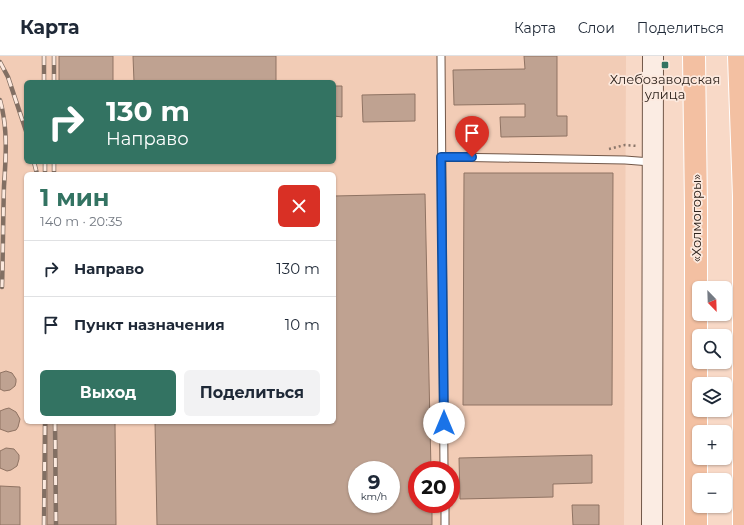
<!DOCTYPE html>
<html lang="ru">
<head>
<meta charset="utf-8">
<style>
  body { margin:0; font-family:Montserrat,sans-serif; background:#f2f2f3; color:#1f2937; height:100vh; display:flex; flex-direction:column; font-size:15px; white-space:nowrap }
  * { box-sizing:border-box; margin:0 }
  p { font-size:13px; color:#747a83 }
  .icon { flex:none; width:22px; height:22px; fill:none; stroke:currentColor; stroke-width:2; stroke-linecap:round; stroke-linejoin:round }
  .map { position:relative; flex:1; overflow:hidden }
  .sheet { position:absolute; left:24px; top:116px; width:312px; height:252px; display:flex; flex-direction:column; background:#fff; border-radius:6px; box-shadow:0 1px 3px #0004 }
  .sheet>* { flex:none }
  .banner { position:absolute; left:24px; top:24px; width:312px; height:84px; border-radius:6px; box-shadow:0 1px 3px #0004; background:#337362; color:#fff; overflow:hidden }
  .needle { width:26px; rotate:157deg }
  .controls { position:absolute; left:692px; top:225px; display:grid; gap:8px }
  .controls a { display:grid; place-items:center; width:40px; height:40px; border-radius:6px; background:#fff; box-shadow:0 1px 3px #0004; font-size:20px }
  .speed { position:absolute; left:348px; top:405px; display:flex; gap:8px; font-size:20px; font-weight:700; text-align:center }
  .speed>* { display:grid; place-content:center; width:52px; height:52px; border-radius:50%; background:#fff; box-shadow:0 1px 3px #0004; line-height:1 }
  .speed small { font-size:10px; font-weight:400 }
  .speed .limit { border:6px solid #d22; background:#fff; color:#111 }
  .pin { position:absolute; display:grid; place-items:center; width:34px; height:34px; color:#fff; margin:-41px -17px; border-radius:50% 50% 50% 0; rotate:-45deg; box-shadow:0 0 4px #0007 }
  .pin .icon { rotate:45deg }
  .me { position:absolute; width:44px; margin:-22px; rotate:0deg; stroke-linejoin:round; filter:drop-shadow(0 0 3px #0008) }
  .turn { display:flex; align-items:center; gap:14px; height:84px; padding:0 16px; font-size:18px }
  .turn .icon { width:52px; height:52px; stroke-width:2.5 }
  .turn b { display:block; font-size:28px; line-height:34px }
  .round { display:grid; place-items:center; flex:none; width:42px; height:42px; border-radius:6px; background:#f2f2f3 }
  .overview { display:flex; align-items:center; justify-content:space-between; height:68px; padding:0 16px }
  h1 { font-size:24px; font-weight:700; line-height:30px; color:#337362 }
  .button { display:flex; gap:8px; margin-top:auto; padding:8px 16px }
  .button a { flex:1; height:46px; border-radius:6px; background:#337362; color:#fff; font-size:16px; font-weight:700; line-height:46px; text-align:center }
  .button a+a { background:#f2f2f3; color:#1f2937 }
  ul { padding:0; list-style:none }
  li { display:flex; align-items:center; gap:12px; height:56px; padding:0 16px; border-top:1px solid #e0e1e3 }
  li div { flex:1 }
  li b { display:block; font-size:15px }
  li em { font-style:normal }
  header { display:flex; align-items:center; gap:24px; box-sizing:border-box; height:56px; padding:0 20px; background:#fff; border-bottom:1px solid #e0e1e3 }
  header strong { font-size:19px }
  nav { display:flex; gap:22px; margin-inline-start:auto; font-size:14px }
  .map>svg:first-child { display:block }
  .built { fill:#f2ccb6; fill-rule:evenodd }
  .building { fill:#bfa291; stroke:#8f7363; fill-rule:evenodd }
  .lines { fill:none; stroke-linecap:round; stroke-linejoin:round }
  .lane-casing { stroke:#715748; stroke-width:9 }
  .secondary-casing { stroke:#715748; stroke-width:22 }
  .highway-casing { stroke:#fff; stroke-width:24 }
  .path { stroke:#8a766a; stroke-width:2.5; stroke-dasharray:2 3; stroke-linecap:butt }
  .lane { stroke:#fff; stroke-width:7 }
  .secondary { stroke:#fbece3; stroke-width:20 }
  .highway { stroke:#f3c0a2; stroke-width:22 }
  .rail-casing { stroke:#826f63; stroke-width:4.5 }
  .rail { stroke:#fce9de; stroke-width:3; stroke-dasharray:9; stroke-linecap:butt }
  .route-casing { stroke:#114b97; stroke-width:10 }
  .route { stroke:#1a73e8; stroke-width:7 }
  .poi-dot { fill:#337362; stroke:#fce9de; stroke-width:1.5 }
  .labels { text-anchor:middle; stroke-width:3.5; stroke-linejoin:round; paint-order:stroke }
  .poi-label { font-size:13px; fill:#2e231c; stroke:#fce9de }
  .street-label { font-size:13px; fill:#2e231c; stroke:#fce9de }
</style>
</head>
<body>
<header>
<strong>Карта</strong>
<nav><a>Карта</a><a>Слои</a><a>Поделиться</a></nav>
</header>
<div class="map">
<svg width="744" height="469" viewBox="0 0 744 469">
  <rect width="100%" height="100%" fill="#f8d9c7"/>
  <path class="built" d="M0,0H626L624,469H0ZM26,26H334V106H26ZM26,118H334V366H26ZM357,414H391V448H357ZM417,414H451V448H417Z"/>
  <path class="building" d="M59,0H113V26H59Z
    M133,0H276V26H134Z
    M524,0H557V60H567V80L501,81L500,61H525V48L454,49L453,14L525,13Z
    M334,30H342V61L334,60Z
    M415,38V65L363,66L362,39Z
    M464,117H613L612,349H463Z
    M425,138L431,414H417V448H432V469H157L155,366H334V140ZM357,414H391V448H357Z
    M6,315L12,317L16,323V326L15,330L10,334L4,335L0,333V317Z
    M9,352L16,356L20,363L18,371L16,374L8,376L0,373V355L5,353Z
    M47,366H115L116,469H47Z
    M6,392L14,393L19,399V403L17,410L11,414L7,415L0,412V395Z
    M592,399V427L553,428V441L460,443L459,402Z
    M0,430L20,431V469H0Z
    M572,449H599V469H573Z"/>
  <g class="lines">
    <g class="lane-casing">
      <path id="lane" d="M441,0L444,414
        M441,101L625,104L651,106
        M445,448V469"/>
    </g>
    <g class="secondary-casing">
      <path id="secondary" d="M652,469L653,0"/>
    </g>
    <g class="highway-casing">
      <path id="highway" d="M694,0L696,152V469
        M739,0L744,140V469"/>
    </g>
    <path class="path" d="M609,93L625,89L638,90"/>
    <use href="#lane" class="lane"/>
    <use href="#secondary" class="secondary"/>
    <use href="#highway" class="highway"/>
    <g class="rail-casing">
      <path id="rail" d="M44,0V26
        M54,0V26
        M0,6L8,21L26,75
        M0,44C8,72 6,101 4,130C3,163 3,197 2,231
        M34,106L37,118
        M45,106V118
        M54,106V118
        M55,366L56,469
        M44,469L45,366"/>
    </g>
    <use href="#rail" class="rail"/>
  </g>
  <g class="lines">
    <g class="route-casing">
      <path id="route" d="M444,367L441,101H472"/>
    </g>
    <use href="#route" class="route"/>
  </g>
  <rect class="poi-dot" x="661" y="5" width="8" height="8" rx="2"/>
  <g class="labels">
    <g class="poi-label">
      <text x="665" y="28">Хлебозаводская<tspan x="665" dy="15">улица</tspan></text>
    </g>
    <g class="street-label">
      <text transform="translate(696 162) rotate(-90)" y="5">«Холмогоры»</text>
    </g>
  </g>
</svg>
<div class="controls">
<a><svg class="needle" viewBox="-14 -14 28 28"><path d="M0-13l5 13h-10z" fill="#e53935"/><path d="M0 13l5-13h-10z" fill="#747a83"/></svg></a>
<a><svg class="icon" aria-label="search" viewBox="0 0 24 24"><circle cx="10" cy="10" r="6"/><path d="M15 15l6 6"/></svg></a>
<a><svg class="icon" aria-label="layers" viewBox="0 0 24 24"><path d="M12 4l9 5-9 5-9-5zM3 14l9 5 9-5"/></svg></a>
<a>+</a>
<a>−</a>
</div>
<div class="speed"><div>9<small>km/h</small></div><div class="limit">20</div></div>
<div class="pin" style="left:472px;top:101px;background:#d93025"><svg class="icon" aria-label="arrive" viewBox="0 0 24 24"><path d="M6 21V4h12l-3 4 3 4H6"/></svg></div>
<svg class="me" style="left:444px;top:367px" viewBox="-20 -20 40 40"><circle r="19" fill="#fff"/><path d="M0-13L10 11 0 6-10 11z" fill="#1a73e8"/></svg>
<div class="banner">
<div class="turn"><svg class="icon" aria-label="right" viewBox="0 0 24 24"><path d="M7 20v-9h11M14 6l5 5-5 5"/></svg><div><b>130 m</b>Направо</div></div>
</div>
<section class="sheet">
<div class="overview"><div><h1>1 мин</h1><p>140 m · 20:35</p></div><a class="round" style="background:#d93025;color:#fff"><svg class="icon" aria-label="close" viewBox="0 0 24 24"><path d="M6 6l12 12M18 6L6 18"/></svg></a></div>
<ul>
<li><svg class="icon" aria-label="right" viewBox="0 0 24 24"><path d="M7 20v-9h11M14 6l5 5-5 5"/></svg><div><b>Направо</b></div><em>130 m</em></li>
<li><svg class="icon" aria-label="arrive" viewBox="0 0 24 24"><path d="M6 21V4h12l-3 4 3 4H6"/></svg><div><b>Пункт назначения</b></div><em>10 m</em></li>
</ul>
<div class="button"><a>Выход</a><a>Поделиться</a></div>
</section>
</div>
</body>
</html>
